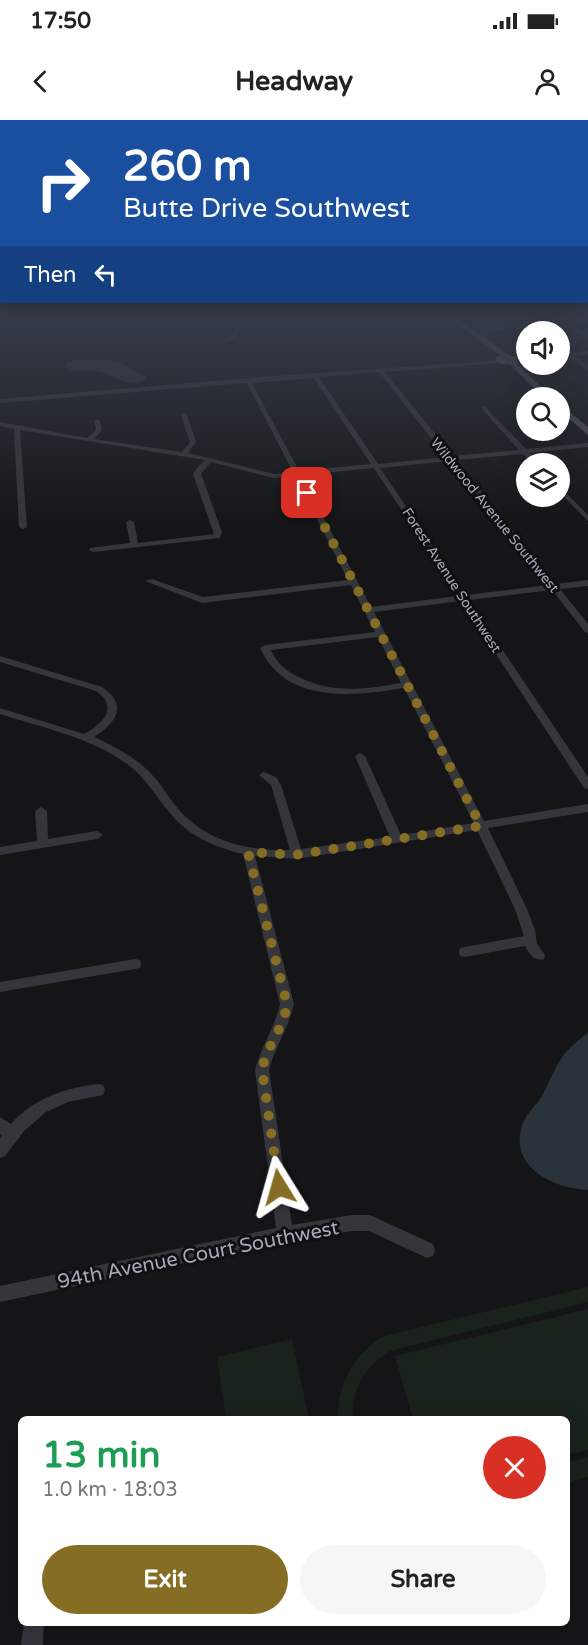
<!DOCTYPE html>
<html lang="en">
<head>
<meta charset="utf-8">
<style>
  body { margin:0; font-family:"Varela Round",sans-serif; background:#f6f6f6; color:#222; height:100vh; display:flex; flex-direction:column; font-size:22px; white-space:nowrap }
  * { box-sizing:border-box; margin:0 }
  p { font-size:20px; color:#767676 }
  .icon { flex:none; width:33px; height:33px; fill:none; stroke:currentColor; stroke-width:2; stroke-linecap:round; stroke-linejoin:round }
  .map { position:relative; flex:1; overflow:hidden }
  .panel { position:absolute; left:18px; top:1296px; width:552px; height:210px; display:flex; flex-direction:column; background:#fff; border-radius:9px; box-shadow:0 6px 24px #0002 }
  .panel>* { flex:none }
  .banner { position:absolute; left:0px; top:0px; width:588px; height:183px; box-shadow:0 6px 24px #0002; background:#1a4fa0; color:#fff; overflow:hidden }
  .tools { position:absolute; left:516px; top:201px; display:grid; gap:12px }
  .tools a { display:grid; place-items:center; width:54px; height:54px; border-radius:50%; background:#fff; box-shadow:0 6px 24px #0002; font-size:30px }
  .pin { position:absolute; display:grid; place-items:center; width:51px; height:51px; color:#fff; margin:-26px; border-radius:12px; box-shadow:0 3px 9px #0006 }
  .me { position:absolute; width:66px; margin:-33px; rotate:352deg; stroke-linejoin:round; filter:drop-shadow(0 0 4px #0008) }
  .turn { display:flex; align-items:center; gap:21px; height:126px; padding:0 24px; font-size:27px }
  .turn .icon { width:78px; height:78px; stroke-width:2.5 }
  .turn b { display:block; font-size:42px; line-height:51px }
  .then { display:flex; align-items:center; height:57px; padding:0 24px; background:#0003; gap:12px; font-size:22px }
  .round { display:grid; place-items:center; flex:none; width:63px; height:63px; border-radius:32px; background:#f6f6f6 }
  .summary { display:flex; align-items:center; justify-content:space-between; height:102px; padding:0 24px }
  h1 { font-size:36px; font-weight:700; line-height:45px; color:#1e9e55 }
  .cta { display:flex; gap:12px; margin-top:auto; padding:12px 24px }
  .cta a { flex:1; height:69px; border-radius:36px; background:#856e23; color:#fff; font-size:24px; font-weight:700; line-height:69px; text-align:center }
  .cta a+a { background:#f6f6f6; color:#222 }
  .status { display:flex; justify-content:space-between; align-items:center; height:42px; padding:0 30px; background:#fff; direction:ltr }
  .status svg { height:16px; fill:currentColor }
  header { display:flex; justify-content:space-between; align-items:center; height:78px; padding:0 24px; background:#fff; font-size:27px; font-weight:700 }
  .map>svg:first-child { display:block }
  .green { fill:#1a221c }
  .water { fill:#2a323c }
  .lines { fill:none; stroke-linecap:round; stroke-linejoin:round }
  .minor { fill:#35363c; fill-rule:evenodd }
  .major { fill:#51525c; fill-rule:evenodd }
  .route { stroke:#856e23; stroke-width:10; stroke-dasharray:0 18 }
  .labels { text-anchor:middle; stroke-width:6; stroke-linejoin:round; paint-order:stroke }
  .far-street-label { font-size:14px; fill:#a5a9b8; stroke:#101012 }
  .near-street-label { font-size:20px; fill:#a5a9b8; stroke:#101012 }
</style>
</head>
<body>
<div class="status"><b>17:50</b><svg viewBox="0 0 49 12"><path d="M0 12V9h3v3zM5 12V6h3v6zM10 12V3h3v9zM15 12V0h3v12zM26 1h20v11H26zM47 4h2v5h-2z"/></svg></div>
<header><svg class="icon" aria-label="back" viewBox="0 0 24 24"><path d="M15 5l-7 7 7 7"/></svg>Headway<svg class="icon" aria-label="person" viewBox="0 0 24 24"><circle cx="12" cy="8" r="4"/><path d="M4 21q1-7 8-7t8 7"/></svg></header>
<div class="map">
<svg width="588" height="1525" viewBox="0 0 588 1525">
  <rect width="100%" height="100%" fill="#151517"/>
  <path class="green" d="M588,1167V1182L390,1231C365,1246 351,1270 353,1299H338C337,1264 354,1234 384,1216Z
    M588,1189V1330L567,1335V1299H413L395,1236Z
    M292,1219L309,1299H226L217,1237Z
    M588,1337V1357L567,1363V1343Z"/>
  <path class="water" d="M81,239L117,241L145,256L147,259C125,270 116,254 98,251C86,250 76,253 65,247L67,243Z
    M588,913V1070C552,1068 507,1046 523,1003C527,992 537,985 542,976C558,946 557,935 588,913Z"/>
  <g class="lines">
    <path class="minor" d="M229,197H234L240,210L235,218L218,225V223L231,216L234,210Z
      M554,202L552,205L471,212L468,210Z
      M575,209H579L588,215V220L575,211Z
      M588,231V235L574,236L588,246V251L568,236L560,237V233Z
      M510,236H526V240L508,239Z
      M503,240L501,243L385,252L453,336L519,330L482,289V287L484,286L526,329L588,323V327L529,333L539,344H532L523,334L456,340L556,464L588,460V466L560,469L588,504V513L585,512L552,470L469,480L588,657V669L584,668L461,481L374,492L484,701L588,684V692L488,708L527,789L535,810L537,824L545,835L544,839C534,842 529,833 525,826L465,837L460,836L459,832L460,828L465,827L524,816L515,789L477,710L297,739L255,736L294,884C289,907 275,927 269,950L292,1105L352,1095H370L433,1124L435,1130L433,1136L427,1138L369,1111H352L264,1126L0,1182V1166L276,1108L255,950C261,927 275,907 280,884L243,734C214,727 188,716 169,692C155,675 145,657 127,644C90,617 43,608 0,594V588L84,614C104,603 119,587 96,571L0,542V536L102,567C129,585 116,603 94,617C116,627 139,639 155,658C165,670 172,683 183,694C211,723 251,731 290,730L271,665L259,655L264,652L276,657L281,665L301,729L390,717L355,636L360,633L365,636L401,715L474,703L404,568C354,576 286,585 260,528L265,525L375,512L351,465L202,483L145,461L152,459L203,477L348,460L295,356L274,358L211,342L201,354L222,412L220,418L93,432L89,430L90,428L130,423L126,402L130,400L134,402L138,423L214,414L193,354L197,348L205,340L20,310L27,407L23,409L19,407L14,309L0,306V302L87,318L96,310L94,301L97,299L100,301L102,310L94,319L182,332L190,322L181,295L184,293L187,295L196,322L188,333L274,354L293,352L247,263L0,283V279L248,258ZM379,252L446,337L378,344L319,257ZM314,258L371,344L299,351L252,263ZM449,341L548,465L466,475L380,348ZM374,348L458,476L371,487L301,355ZM378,517L401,563C366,569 334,574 301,558C287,552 277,544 271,530Z
      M560,367L588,395V401L560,373Z
      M41,687L47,691L48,719L97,711L103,715L97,719L0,735V727L37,721L35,691Z
      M135,839L140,840L141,844L140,848L135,849L0,872V862Z
      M98,964L103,965L105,970L103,975L68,982L46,992L24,1011L5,1036L0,1038V1018L2,1015L0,1014V997L11,1004C34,978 65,968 98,964Z
      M24,1503H44L43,1525H21Z"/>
    <path class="major" d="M448,197H456L510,236L516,237L518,245L553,278H544L510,244H500L496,241V237L501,236Z
      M560,284L588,307V315L560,291Z"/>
  </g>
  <linearGradient id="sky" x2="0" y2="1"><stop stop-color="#0c0c0d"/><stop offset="0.48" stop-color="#353b47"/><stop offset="1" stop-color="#353b47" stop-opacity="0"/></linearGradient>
  <rect width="588" height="410" fill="url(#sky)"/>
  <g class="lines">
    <path class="route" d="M279,1067L262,950C266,927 284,908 287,884L248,732L295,735L481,706L307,373"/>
  </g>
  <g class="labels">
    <g class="far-street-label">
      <text transform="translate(495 395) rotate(51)" y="5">Wildwood Avenue Southwest</text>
      <text transform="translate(452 460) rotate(57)" y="5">Forest Avenue Southwest</text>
    </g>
    <g class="near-street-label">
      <text transform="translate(198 1134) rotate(-11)" y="7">94th Avenue Court Southwest</text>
    </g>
  </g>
</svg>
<div class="tools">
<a><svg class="icon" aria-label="sound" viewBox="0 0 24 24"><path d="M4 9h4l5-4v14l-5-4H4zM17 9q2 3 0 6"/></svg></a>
<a><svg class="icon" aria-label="search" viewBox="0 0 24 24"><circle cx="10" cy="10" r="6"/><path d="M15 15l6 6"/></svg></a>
<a><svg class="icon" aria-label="layers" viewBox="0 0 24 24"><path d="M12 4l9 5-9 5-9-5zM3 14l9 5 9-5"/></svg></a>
</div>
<div class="pin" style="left:307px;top:373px;background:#d93025"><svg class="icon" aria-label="arrive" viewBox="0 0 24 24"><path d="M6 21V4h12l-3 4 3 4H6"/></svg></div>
<svg class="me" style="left:279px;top:1067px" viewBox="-20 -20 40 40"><path d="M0-17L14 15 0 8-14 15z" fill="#856e23" stroke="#fff" stroke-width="4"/></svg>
<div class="banner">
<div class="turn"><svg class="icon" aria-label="right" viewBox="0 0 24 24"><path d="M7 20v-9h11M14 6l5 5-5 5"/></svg><div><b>260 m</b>Butte Drive Southwest</div></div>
<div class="then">Then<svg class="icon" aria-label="left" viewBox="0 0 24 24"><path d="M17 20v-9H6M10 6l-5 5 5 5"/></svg></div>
</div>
<section class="panel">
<div class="summary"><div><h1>13 min</h1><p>1.0 km · 18:03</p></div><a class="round" style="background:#d93025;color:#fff"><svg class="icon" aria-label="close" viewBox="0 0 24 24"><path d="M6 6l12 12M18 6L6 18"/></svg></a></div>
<div class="cta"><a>Exit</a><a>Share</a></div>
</section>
</div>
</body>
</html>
